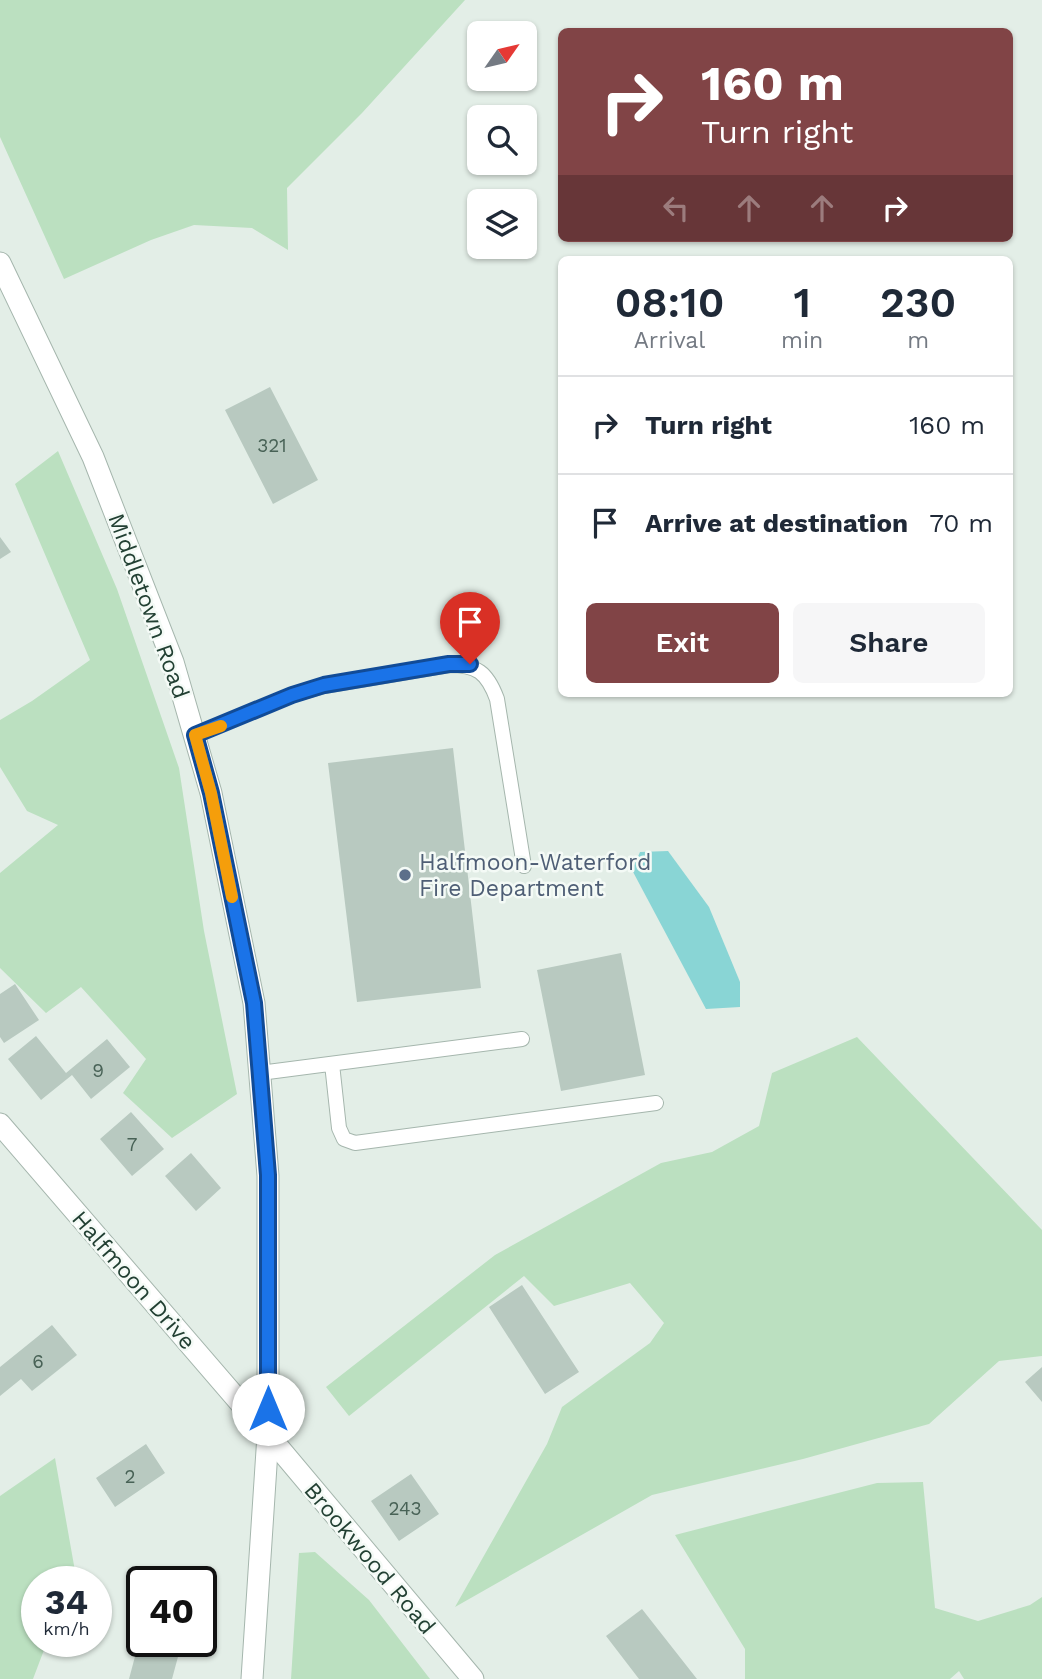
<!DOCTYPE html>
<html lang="en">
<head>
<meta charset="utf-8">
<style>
  body { margin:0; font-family:"Work Sans",sans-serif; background:#f6f6f7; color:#1f2937; height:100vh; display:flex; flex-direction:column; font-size:26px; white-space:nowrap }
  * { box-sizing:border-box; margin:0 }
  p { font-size:23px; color:#747a83 }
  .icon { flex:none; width:38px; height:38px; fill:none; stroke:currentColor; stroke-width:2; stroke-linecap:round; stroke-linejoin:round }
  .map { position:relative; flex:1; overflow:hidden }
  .panel { position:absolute; left:558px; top:256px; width:455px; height:441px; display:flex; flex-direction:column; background:#fff; border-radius:10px; box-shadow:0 2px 5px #0004 }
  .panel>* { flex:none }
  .top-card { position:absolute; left:558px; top:28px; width:455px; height:214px; border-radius:10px; box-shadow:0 2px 5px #0004; background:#814446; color:#fff; overflow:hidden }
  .needle { width:46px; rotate:56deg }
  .fabs { position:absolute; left:467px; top:21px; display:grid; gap:14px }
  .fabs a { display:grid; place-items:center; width:70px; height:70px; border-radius:10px; background:#fff; box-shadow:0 2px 5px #0004; font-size:35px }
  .speed { position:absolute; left:21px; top:1566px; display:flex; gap:14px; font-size:35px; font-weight:700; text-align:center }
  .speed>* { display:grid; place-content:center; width:91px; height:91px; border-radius:50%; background:#fff; box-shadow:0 2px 5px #0004; line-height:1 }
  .speed small { font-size:18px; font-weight:400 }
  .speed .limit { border:4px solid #111; border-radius:10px; background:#fff; color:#111 }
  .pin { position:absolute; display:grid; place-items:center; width:60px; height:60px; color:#fff; margin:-72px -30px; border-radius:50% 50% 50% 0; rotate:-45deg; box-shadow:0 0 7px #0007 }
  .pin .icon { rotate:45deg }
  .me { position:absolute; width:77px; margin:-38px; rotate:0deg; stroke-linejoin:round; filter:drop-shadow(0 0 5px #0008) }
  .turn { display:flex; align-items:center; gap:24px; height:147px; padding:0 28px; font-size:32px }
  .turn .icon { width:91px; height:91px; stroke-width:2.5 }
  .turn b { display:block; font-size:49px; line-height:60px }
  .lanes { display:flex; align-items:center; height:66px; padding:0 28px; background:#0003; justify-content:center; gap:35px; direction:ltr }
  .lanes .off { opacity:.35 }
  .eta { display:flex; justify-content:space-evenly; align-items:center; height:119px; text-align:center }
  .eta b { font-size:42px; font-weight:600; line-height:49px }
  .primary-button { display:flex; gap:14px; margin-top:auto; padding:14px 28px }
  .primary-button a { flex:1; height:80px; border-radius:10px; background:#814446; color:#fff; font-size:28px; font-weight:600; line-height:80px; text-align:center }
  .primary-button a+a { background:#f6f6f7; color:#1f2937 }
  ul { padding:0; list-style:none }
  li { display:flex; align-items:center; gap:21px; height:98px; padding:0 28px; border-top:2px solid #e0e1e3 }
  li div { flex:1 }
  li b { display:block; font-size:26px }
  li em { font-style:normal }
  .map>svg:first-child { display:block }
  .green { fill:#bbe0c0 }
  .water { fill:#89d5d5 }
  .building { fill:#b8c9c0 }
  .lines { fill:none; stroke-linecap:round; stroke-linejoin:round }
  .service-casing { stroke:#a5b6ad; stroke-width:16 }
  .minor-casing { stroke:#a5b6ad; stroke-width:23 }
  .tertiary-casing { stroke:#a5b6ad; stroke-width:23 }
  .service { stroke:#fff; stroke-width:14 }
  .minor { stroke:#fff; stroke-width:21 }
  .tertiary { stroke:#fff; stroke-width:21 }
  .route-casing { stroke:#114b97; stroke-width:18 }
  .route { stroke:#1a73e8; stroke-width:12 }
  .slow { stroke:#f59e0b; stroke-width:12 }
  .service-dot { fill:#5c6f8a; stroke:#f4faf6; stroke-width:2.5 }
  .labels { text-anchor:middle; stroke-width:5; stroke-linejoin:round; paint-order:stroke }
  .number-label { font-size:19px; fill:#486256 }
  .street-label { font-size:23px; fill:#224033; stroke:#f4faf6 }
  .service-label { font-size:23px; fill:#4e5e75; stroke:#f4faf6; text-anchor:start }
</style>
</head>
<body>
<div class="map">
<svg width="1042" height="1679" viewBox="0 0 1042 1679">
  <rect width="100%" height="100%" fill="#e3eee7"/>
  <path class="green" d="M0,0H465L362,113L287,188L288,250L252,228L194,225L151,240L64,279L0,137Z
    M58,451L117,589L179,768L204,931L237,1094L172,1138L123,1093L146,1059L81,987L46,1013L0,968V873L58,825L27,811L0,767V720L32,701L90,660L15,484Z
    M857,1037L1042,1230V1356L999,1361L929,1424L803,1459L652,1495L455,1607L547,1444L562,1407L650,1343L664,1323L630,1283L554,1306L524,1276L349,1416L326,1387L495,1255L661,1163L712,1152L759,1126L772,1073Z
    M55,1458L75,1571L71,1582H37V1642H47L33,1679H0V1496Z
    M923,1482L935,1608L978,1621L1030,1605L1042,1597V1679H964L959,1671L950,1679H745V1649L675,1535L877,1483Z
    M315,1552L369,1600L430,1679H291L299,1553Z"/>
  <path class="water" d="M668,851L709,907L740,982V1007L706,1009L632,870L640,852Z"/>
  <path class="building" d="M270,387L318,480L273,504L225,410Z
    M0,537L11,552L0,559Z
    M453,748L481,988L357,1002L328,763Z
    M621,953L645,1075L561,1091L537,970Z
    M15,984L39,1020L4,1043L0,1037V994Z
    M36,1036L66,1073L107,1039L130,1067L91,1099L72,1075L41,1100L8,1059Z
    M131,1112L164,1149L132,1176L100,1139Z
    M191,1153L221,1188L196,1211L165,1176Z
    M522,1285L579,1372L545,1394L489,1307Z
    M52,1325L77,1355L32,1391L21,1379L0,1396V1367Z
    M1042,1367V1402L1025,1382Z
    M146,1444L165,1473L115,1507L96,1478Z
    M411,1474L439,1514L399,1541L371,1501Z
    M642,1609L697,1679H639L606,1636Z
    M141,1634L142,1642H182L172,1679H129Z"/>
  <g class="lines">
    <g class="service-casing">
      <path id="service" d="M195,735L292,695L324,686L449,665C477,665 487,672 497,699L524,866
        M332,1064L339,1128L344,1139L355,1143L656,1103
        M260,1073L522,1039"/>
    </g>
    <g class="minor-casing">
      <path id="minor" d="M268,1435L473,1679"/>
    </g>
    <g class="tertiary-casing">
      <path id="tertiary" d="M0,263L93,457L173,662L211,793L254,1003L268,1176V1435L252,1679
        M0,1124L268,1435"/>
    </g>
    <use href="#service" class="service"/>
    <use href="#minor" class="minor"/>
    <use href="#tertiary" class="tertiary"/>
  </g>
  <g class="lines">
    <g class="route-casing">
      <path id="route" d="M268,1409V1175L254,1003L211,793L195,735L292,695L324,685L449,664H470"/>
    </g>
    <use href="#route" class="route"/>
    <path class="slow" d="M221,726L195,735L211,793L232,897"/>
  </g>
  <circle class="service-dot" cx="405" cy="875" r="7"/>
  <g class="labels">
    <g class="number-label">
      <text x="272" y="452">321</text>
      <text x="98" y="1077">9</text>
      <text x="132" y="1151">7</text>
      <text x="38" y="1368">6</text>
      <text x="130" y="1483">2</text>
      <text x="405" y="1515">243</text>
    </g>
    <g class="street-label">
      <text transform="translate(149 606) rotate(70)" y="8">Middletown Road</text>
      <text transform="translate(134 1280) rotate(49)" y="8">Halfmoon Drive</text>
      <text transform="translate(370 1558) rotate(50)" y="8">Brookwood Road</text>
    </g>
    <g class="service-label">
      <text x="419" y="870">Halfmoon-Waterford<tspan x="419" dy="26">Fire Department</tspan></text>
    </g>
  </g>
</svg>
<div class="fabs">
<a><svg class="needle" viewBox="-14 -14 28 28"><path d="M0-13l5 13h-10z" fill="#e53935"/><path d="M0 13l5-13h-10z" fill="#747a83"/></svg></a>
<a><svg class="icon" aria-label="search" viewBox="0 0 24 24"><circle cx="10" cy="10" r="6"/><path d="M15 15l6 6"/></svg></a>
<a><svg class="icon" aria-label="layers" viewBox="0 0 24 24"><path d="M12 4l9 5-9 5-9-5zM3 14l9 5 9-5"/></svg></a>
</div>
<div class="speed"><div>34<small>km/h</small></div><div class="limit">40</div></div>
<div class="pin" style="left:470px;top:664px;background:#d93025"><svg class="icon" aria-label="arrive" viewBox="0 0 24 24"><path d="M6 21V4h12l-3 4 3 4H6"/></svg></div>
<svg class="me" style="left:268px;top:1409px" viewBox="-20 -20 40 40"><circle r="19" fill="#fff"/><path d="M0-13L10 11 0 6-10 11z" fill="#1a73e8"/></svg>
<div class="top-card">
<div class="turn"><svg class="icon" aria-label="right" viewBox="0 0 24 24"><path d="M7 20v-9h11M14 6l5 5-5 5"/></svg><div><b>160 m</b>Turn right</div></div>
<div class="lanes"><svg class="icon off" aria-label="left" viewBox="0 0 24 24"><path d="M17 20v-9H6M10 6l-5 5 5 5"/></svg><svg class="icon off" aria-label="ahead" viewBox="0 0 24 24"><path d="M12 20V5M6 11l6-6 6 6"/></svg><svg class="icon off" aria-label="ahead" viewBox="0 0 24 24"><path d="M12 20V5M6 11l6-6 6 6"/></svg><svg class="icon" aria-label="right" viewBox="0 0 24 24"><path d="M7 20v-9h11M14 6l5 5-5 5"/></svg></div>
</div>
<section class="panel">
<div class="eta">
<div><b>08:10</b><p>Arrival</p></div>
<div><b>1</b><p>min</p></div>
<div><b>230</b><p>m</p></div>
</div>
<ul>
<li><svg class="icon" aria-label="right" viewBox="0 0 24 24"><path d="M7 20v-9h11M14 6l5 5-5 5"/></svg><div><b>Turn right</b></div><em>160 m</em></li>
<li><svg class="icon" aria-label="arrive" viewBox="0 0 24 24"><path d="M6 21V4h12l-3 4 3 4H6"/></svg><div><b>Arrive at destination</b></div><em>70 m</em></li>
</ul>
<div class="primary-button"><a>Exit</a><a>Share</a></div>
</section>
</div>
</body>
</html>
